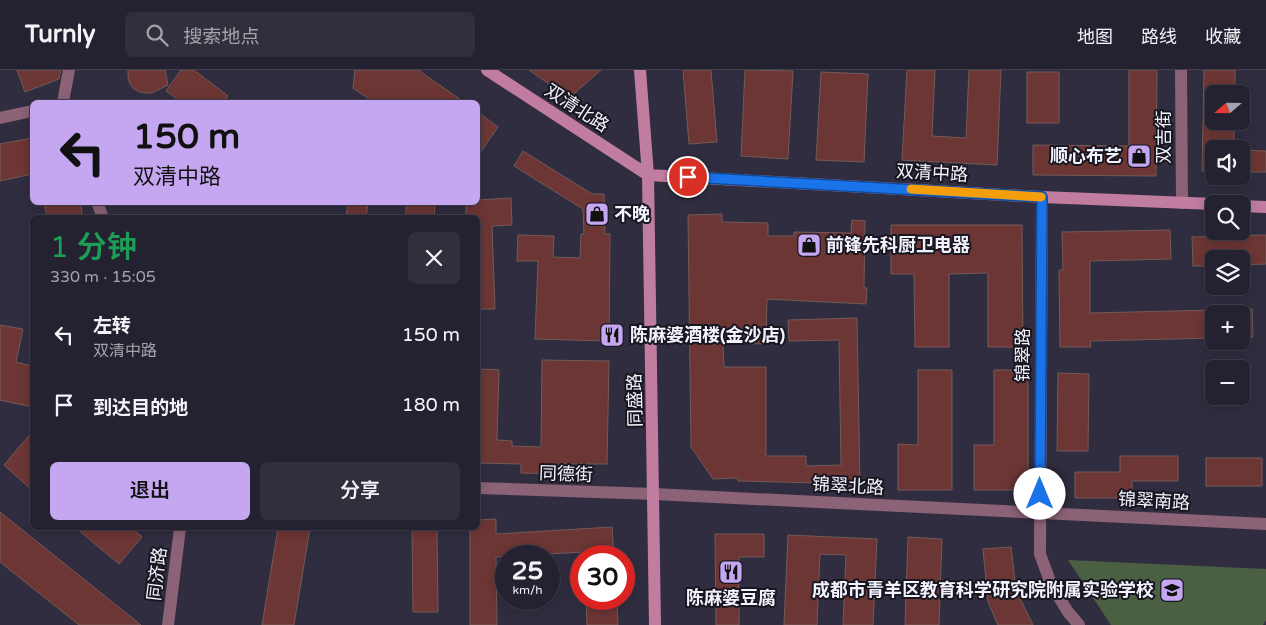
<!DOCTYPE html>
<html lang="zh">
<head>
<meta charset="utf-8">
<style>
  body { margin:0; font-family:"Varela Round","Noto Sans SC",sans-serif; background:#302f3c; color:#f1f3f6; height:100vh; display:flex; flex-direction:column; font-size:19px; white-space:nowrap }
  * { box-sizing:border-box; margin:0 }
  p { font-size:16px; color:#a3a4ab }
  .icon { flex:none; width:28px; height:28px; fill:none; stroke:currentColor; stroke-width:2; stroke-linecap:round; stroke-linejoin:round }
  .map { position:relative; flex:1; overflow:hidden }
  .details { position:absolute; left:30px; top:145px; width:450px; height:315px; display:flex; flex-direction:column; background:#242230; border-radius:8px; box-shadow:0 2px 12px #0003,0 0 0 1px #413f4c }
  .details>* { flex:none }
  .top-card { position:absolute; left:30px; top:30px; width:450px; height:105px; border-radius:8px; box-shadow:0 2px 12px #0003,0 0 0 1px #413f4c; background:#c5a7f1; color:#111; overflow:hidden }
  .needle { width:32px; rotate:250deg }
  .buttons { position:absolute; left:1205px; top:15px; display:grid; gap:10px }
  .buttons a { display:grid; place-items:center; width:45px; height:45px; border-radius:8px; background:#242230; box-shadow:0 2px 12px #0003,0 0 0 1px #413f4c; font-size:25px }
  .speed { position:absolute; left:495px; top:475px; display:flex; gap:10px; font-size:25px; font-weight:700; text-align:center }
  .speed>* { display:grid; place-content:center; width:65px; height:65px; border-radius:50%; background:#242230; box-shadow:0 2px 12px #0003,0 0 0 1px #413f4c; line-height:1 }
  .speed small { font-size:12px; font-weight:400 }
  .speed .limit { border:8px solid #d22; background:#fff; color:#111 }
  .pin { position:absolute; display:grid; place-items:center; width:42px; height:42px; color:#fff; margin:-21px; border:2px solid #fff; border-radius:50%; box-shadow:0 1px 5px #0007 }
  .me { position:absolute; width:55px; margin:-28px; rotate:0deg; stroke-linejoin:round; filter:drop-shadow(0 0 4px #0008) }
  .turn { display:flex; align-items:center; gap:18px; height:105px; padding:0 20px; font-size:22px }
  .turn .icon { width:65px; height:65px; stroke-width:2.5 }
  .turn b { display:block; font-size:35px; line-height:42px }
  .round { display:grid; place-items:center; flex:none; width:52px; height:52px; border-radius:8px; background:#302f3c }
  .overview { display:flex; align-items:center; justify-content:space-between; height:85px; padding:0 20px }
  h1 { font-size:30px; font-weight:600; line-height:38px; color:#1e9e55 }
  .button { display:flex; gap:10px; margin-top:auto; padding:10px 20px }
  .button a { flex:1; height:58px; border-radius:8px; background:#c5a7f1; color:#111; font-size:20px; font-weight:600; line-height:58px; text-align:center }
  .button a+a { background:#302f3c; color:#f1f3f6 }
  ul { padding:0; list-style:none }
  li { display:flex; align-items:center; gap:15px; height:70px; padding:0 20px }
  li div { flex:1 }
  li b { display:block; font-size:19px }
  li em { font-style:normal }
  header { display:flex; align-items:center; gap:30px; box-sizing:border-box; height:70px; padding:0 25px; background:#242230; border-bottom:1px solid #413f4c }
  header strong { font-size:24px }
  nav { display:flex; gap:28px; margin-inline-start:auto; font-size:18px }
  .search { width:350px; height:45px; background:#302f3c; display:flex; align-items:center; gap:12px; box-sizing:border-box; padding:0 18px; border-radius:8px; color:#a3a4ab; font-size:19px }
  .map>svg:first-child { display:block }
  .green { fill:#4b5f42 }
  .building { fill:#6c3634; stroke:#745a58 }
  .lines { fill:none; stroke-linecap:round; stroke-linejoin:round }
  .street { stroke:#8c6277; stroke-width:12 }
  .secondary { stroke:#c07d9f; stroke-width:12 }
  .route-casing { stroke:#114b97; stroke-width:12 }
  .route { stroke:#1a73e8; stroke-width:9 }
  .slow { stroke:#f59e0b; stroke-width:9 }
  .labels { text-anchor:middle; stroke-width:4; stroke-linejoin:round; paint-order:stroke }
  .street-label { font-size:18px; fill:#f3f2ff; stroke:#18161f }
  .poi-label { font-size:18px; font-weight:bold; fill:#f3f2ff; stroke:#18161f; text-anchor:start }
</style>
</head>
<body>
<header>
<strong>Turnly</strong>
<div class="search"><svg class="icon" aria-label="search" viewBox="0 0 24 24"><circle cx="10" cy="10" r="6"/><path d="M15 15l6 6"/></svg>搜索地点</div>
<nav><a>地图</a><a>路线</a><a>收藏</a></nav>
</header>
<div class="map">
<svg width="1266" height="555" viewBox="0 0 1266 555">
  <rect width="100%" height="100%" fill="#302d40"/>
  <path class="green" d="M1068,490L1266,499V550L1263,555H1111Z"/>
  <path class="building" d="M17,0H61L59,9L25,22Z
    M128,0H165L168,15L152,23H146L140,22L134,19L130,14L128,8Z
    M181,0H194L228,26L224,32H181L166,21Z
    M355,0H418L464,32H373L353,18Z
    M529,0H601L569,28Z
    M683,0H711L717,72L689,74Z
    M745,0L793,1L788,89L741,86Z
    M907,0H935L932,66L966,68L969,0H1001L997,95L902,90Z
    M1129,0H1157L1156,106L1033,105V75L1129,76Z
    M1204,0H1235V24H1214V51H1234V79H1214V101H1202Z
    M821,2L868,4L864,92L816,90Z
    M1027,2H1059V53H1027Z
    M478,42L498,57L478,86Z
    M32,68V104L0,111V74Z
    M1241,80L1266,81V102H1241Z
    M523,81L592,124H604L605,164H610L609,271L535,269L538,191H517L518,165L554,166L553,187L580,188L581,164H584L583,139L514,96Z
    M511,128L512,155L492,156L495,239H478V148H466V132H478V130Z
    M44,132H80L83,148H47Z
    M348,132H368L366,148H346Z
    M406,132H435L434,148H406Z
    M722,144V152L768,153V166H794V162L851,163L852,150L865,151L864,218H867L866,234L767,229L766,274L723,273L724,297H766V386H806V396L841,395L839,270L789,271L788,250L857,248L860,416L819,417V413L738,411V408L713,409L691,377L688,145Z
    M891,155H1022L1023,277H988V203L949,204V277H915L914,204H891Z
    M1170,160L1171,189L1090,191V243L1214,240V268L1090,271L1091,277H1060L1059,200H1063L1062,162Z
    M1266,165V194L1241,195V189H1214V196H1193L1192,167Z
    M1241,239H1252L1253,267H1241Z
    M0,255L23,259L16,292L32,296V337L0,330Z
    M542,290L609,291L607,394H563V404L521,403V394L478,393V299L499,300L497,370L512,371V376L541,377Z
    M918,300H952V420H898V374L918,375Z
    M994,300H1028V420H974V375H994Z
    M1058,303L1089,304L1088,381H1057Z
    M32,362V420L4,395Z
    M1120,386H1178V411H1132V428H1075V402H1120Z
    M1206,388H1262V416H1206Z
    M0,442L141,555H79L0,492Z
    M496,449V464L612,457L614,486H583V482L496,487L497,555H470V458H478V450Z
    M76,458H132L142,467L119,494Z
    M278,458H310L294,555H262Z
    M412,458H437L438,542H413Z
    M715,464H764V487H739V555H716Z
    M788,465L877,469L873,555H843L846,485L820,484L817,555H784Z
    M908,467L942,469L939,555H905Z
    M1011,477L1016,520L1033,555H998L988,532L983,479Z
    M586,529H617L618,555H587Z"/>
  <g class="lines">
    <path class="street" d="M1181,0L1182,133
      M63,32L69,0
      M0,48L32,41
      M1042,127L1040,484L1051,514L1068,542L1079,555
      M97,132L103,148
      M478,418L654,424L1266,454
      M168,555L180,458"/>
    <path class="secondary" d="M487,0L648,105L1042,127L1214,134
      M640,0L648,105L655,555
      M1241,136L1266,137"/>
  </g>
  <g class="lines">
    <g class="route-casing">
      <path id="route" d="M688,107L1042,127L1040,424"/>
    </g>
    <use href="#route" class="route"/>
    <path class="slow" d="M911,119L1041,127"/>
  </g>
  <defs>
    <g id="shop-square" transform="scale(1.25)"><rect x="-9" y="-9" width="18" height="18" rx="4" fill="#c5a7f1" stroke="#18161f"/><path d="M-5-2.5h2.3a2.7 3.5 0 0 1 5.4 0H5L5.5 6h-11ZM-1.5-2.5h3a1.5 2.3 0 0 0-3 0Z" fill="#111"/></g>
    <g id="restaurant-square" transform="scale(1.25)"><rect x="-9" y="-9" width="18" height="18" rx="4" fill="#c5a7f1" stroke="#18161f"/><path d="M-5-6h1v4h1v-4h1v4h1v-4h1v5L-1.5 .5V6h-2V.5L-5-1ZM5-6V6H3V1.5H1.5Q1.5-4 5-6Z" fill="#111"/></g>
    <g id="school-square" transform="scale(1.25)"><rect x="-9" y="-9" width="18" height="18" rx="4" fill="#c5a7f1" stroke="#18161f"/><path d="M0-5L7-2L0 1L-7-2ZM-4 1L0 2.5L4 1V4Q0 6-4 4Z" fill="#111"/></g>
  </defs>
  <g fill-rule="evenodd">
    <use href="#shop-square" x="1139" y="86"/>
    <use href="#shop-square" x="597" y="144"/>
    <use href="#shop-square" x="809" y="175"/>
    <use href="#restaurant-square" x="612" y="265"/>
    <use href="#restaurant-square" x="731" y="502"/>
    <use href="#school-square" x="1172" y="520"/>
  </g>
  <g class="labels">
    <g class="street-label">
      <text transform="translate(577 38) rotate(33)" y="6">双清北路</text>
      <text transform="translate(1164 67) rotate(-90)" y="6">双吉街</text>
      <text transform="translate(932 103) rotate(3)" y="6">双清中路</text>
      <text transform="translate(1023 285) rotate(-90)" y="6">锦翠路</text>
      <text transform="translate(635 330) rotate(-91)" y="6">同盛路</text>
      <text transform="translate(566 404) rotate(2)" y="6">同德街</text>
      <text transform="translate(848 416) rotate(3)" y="6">锦翠北路</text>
      <text transform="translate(1154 431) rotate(3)" y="6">锦翠南路</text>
      <text transform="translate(157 504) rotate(-83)" y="6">同济路</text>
    </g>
    <g class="poi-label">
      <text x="1122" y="92" text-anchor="end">顺心布艺</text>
      <text x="614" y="150">不晚</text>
      <text x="826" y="181">前锋先科厨卫电器</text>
      <text x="630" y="271">陈麻婆酒楼(金沙店)</text>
      <text x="1154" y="526" text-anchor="end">成都市青羊区教育科学研究院附属实验学校</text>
      <text x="731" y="534" text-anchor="middle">陈麻婆豆腐</text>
    </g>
  </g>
</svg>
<div class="buttons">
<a><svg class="needle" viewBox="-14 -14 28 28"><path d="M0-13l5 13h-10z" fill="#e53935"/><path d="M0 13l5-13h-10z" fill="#a3a4ab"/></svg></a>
<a><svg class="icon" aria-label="sound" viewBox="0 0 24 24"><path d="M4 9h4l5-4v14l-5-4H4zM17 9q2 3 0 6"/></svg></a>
<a><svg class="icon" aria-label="search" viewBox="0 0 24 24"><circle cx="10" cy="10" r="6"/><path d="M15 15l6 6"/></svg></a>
<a><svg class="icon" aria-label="layers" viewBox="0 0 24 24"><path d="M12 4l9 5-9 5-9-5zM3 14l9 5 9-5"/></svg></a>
<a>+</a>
<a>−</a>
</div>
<div class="speed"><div>25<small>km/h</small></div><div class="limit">30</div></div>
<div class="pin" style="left:688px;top:107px;background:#d93025"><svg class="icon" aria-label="arrive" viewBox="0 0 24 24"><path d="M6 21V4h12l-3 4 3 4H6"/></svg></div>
<svg class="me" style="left:1040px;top:424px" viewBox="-20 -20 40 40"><circle r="19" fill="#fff"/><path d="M0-13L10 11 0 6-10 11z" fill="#1a73e8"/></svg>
<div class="top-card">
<div class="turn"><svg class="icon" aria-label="left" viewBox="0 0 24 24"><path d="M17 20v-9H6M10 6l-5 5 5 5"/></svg><div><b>150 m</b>双清中路</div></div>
</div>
<section class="details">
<div class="overview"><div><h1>1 分钟</h1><p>330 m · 15:05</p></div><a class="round"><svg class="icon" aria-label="close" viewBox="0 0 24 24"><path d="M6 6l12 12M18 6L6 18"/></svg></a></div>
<ul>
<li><svg class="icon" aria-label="left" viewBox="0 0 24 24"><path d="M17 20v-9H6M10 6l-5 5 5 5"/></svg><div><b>左转</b><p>双清中路</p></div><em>150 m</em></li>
<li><svg class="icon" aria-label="arrive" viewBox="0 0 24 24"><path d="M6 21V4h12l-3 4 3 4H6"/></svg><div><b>到达目的地</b></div><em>180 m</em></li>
</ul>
<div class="button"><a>退出</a><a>分享</a></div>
</section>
</div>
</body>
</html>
